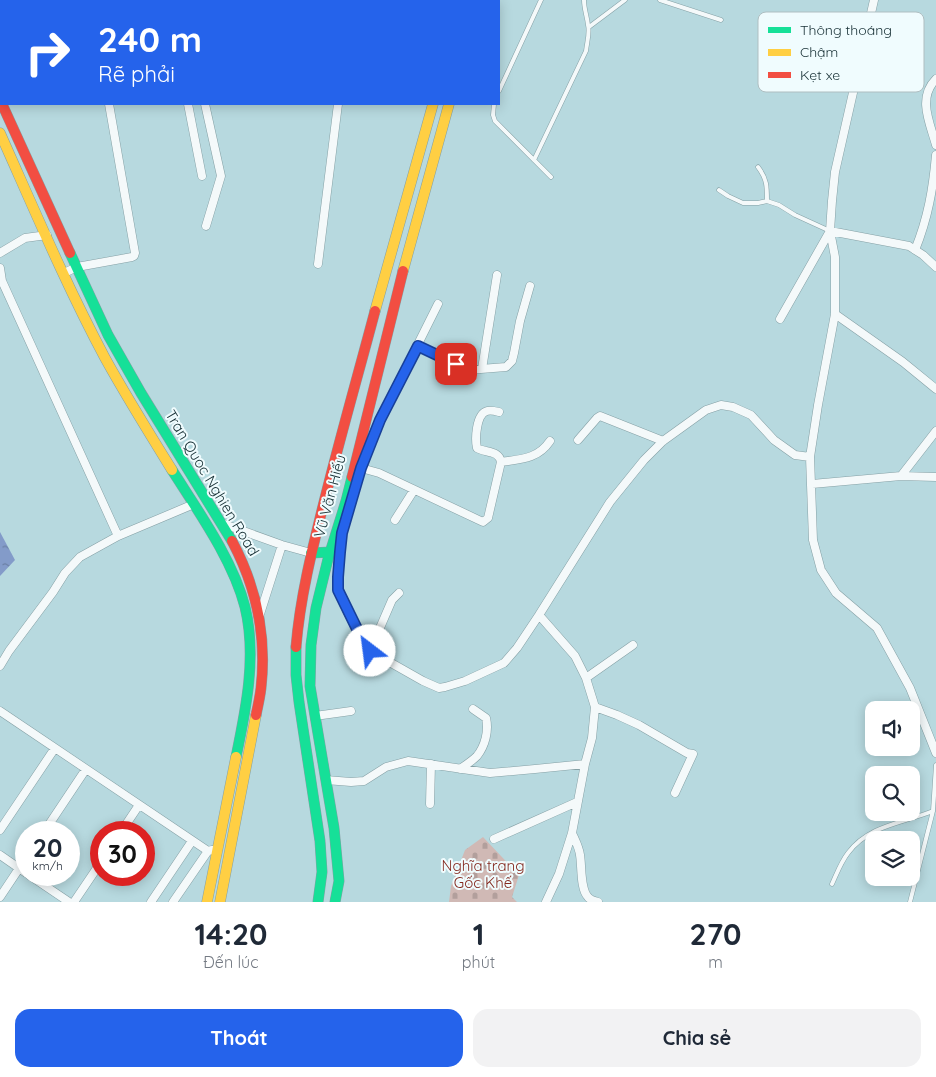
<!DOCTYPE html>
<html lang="vi">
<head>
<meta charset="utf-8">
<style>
  body { margin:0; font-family:Quicksand,sans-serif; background:#f2f2f3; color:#1f2937; height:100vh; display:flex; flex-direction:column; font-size:19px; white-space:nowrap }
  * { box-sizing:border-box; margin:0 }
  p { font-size:16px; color:#747a83 }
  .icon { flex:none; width:28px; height:28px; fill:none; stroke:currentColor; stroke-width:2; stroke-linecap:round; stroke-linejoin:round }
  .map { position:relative; height:902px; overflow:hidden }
  .details { display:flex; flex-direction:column; background:#fff; flex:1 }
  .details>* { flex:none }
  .top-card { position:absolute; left:0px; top:0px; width:500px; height:105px; box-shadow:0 2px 12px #0003; background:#2563eb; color:#fff; overflow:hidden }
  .controls { position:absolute; left:865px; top:701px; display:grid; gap:10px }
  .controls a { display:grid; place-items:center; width:55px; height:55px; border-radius:10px; background:#fff; box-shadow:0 2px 12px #0003; font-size:25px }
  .speed { position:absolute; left:15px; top:821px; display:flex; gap:10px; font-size:25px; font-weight:700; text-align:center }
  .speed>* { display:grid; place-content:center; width:65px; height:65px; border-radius:50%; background:#fff; box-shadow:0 2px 12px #0003; line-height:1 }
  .speed small { font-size:12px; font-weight:400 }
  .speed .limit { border:8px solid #d22; background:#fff; color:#111 }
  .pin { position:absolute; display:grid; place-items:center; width:42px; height:42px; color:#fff; margin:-21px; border-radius:10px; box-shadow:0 2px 8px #0006 }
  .me { position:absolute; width:55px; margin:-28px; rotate:330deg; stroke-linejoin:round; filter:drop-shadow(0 0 4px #0008) }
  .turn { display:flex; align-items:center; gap:18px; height:105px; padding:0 15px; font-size:22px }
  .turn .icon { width:65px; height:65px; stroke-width:2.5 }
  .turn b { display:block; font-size:35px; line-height:42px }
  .eta { display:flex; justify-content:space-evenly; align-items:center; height:85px; text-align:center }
  .eta b { font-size:30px; font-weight:800; line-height:35px }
  .primary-button { display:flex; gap:10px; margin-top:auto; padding:10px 15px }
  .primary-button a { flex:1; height:58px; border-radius:15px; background:#2563eb; color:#fff; font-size:20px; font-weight:800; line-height:58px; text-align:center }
  .primary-button a+a { background:#f2f2f3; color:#1f2937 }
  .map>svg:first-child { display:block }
  .built { fill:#a3dbe5 }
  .cemetery { fill:url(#cemetery-stones) }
  .water { fill:url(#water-ripples) }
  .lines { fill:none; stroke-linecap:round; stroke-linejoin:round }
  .lane-casing { stroke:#85a0a5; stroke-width:5 }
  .street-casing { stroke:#85a0a5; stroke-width:9 }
  .fast-casing { stroke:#85a0a5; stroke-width:11 }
  .slow-casing { stroke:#85a0a5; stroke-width:11 }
  .jam-casing { stroke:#85a0a5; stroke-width:11 }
  .lane { stroke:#f4f9fa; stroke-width:4 }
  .street { stroke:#f4f9fa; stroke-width:8 }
  .fast { stroke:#16e098; stroke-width:10 }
  .slow { stroke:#ffcf43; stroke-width:10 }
  .jam { stroke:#f24e42; stroke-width:10 }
  .route-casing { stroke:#184099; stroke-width:12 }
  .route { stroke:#2563eb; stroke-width:9 }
  .labels { text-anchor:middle; stroke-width:4; stroke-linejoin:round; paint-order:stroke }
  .street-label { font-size:15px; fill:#162f34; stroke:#f0fcfe }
  .park-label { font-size:15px; fill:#84291f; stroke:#f0fcfe }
  .key { fill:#f0fcfe; stroke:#afbec1; stroke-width:1 }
  .key-label { font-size:14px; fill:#162f34 }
</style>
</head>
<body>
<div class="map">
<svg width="936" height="902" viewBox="0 0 936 902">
  <defs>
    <pattern id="cemetery-stones" width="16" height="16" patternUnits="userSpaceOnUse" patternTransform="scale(1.25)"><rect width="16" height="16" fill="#d0b9b5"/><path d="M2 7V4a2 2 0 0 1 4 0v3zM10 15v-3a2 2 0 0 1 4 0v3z" fill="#b29f9c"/></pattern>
    <pattern id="water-ripples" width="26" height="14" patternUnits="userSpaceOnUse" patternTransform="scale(1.25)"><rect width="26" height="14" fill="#839bc9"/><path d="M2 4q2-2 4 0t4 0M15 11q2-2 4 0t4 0" fill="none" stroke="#6a7fa4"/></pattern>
  </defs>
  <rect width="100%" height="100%" fill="#b7d9df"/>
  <path class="built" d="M0,0H121L119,1H1V104L0,111Z"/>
  <path class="cemetery" d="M483,837L519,875L512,897L517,902H449L451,886L465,850Z"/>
  <path class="water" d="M0,532L15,560L0,576Z"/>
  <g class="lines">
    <g class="lane-casing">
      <path id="lane" d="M660,0L721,20
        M589,27L625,0
        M499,91L541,0
        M494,104L493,115L495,121L551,177
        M534,160L586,51C587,42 590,33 588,25C587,16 584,9 584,0
        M758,167C767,179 767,186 767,201
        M719,190L728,196L743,203H758L767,201L779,205L795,215L830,231
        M832,884C837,873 841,862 848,853C869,825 903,823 933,811
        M910,902L933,811L936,765"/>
    </g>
    <g class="street-casing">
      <path id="street" d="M874,0L835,172L832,201L830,231L835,257V314L818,405L810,457L813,540L821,570L836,593L877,628L910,688L936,753
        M351,1V0
        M936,79C917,98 930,123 936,145
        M188,104L202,176
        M205,104L221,176L206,226
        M915,250C928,218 933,189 936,155
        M0,253L25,238L47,235
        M318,264L338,104
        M0,268L2,281L118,536
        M64,273L77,267L132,257L134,256L135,253L109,104
        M835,314L903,362L936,389
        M780,319L830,231L909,246L923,255L936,267
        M418,346L468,370L506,367L512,361L514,353L520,321L530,286
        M482,369L497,275
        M578,440L597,418L600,416L663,441
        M501,462C521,459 538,459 550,441
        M361,468L379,473L483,522L488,518L501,462C499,450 485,453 477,448C475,439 476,414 487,411C490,410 495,411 499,412
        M901,476L936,431
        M812,484L901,476L936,477
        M347,502L351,503L361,468L380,420L438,304
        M351,503C343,530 335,560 338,588C340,601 362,640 370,651L423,681L439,688L445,687L465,681L504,663L517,648L539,615L610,502L644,460L663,441L706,410L721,405L733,407L751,415L774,440L795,455L810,457
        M395,520L414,490
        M221,523L282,545L311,553
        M260,614L282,545
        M539,615L575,656L586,678L595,707L592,738L585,764L572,833L559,874L546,902
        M370,651L392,600L399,593
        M0,666L9,651L53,592L65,573L80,557L118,536L194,504
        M586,678L633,645
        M595,707L617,715L639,725L687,753L693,754L675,793
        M0,711L208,851
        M315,716L351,711
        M460,769C466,765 472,761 477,756C485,746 489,731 486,718L473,709
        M326,780L351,782L364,781L386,767L408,761L490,773L535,769L585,764
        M430,804L431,764
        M0,830L55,748
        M44,832L86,769
        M121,832L139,805
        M572,833C575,840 579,847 580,855C582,866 580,889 588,897C590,900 594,901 598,902
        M494,839L577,802
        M0,855L26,873
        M29,875L69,902
        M0,897L26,858
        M74,902L101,862
        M151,902L192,841
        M173,902L208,851L212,850"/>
    </g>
    <g class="fast-casing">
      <path id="fast" d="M477,0V1
        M70,253L108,335L141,393L232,541
        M172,470C198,511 233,560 245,607C257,656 246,709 236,757
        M311,553L331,552
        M296,647V675L299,702L320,841L322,872L318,902
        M335,902L339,881L334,828L310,686L311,645L316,608L328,559L346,501L352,477"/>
    </g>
    <g class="slow-casing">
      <path id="slow" d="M461,1L462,0
        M0,133C34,209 66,285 105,358C126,396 149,433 172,470
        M403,271L449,104
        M375,311L433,104
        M207,902L236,757
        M220,902L256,715"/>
    </g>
    <g class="jam-casing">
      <path id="jam" d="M2,104L70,253
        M352,477L403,271
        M232,541C257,588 267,635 261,688C260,697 258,706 256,715
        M296,647C300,598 312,550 324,502C340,438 358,375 375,311"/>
    </g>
    <use href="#lane" class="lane"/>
    <use href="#street" class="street"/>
    <use href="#fast" class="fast"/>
    <use href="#slow" class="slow"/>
    <use href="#jam" class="jam"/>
  </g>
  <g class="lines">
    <g class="route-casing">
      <path id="route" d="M370,651L358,631L338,590V577L340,552L342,533L361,468L380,420L418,346L456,364"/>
    </g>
    <use href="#route" class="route"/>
  </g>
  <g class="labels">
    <g class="street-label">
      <text transform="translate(212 483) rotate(59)" y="5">Tran Quoc Nghien Road</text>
      <text transform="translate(330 496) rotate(-75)" y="5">Vũ Văn Hiếu</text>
    </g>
    <g class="park-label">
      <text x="483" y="871">Nghĩa trang<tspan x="483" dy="17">Gốc Khế</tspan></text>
    </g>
  </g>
  <rect x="758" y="12" width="166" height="80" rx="8" class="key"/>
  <rect x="768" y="27" width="23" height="6" fill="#16e098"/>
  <rect x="768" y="49" width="23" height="7" fill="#ffcf43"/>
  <rect x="768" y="72" width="23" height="6" fill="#f24e42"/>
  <g class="key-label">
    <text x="800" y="35">Thông thoáng</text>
    <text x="800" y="57">Chậm</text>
    <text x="800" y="80">Kẹt xe</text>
  </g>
</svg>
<div class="controls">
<a><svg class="icon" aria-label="sound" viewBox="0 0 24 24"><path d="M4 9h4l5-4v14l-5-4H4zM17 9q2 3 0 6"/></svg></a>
<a><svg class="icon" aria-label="search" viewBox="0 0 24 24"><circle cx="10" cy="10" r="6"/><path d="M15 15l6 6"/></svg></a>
<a><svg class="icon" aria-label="layers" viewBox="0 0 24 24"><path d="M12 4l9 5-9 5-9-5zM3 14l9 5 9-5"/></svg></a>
</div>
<div class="speed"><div>20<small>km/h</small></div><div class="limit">30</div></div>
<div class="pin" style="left:456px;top:364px;background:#d93025"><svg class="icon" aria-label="arrive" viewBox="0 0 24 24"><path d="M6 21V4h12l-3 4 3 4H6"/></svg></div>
<svg class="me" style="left:370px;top:651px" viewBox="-20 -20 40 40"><circle r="19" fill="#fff"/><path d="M0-13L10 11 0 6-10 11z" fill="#2563eb"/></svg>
<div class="top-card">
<div class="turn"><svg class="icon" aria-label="right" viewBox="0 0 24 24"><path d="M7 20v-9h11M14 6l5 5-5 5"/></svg><div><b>240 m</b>Rẽ phải</div></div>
</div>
</div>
<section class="details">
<div class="eta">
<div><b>14:20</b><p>Đến lúc</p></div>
<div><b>1</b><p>phút</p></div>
<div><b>270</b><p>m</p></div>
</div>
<div class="primary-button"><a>Thoát</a><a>Chia sẻ</a></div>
</section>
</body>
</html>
